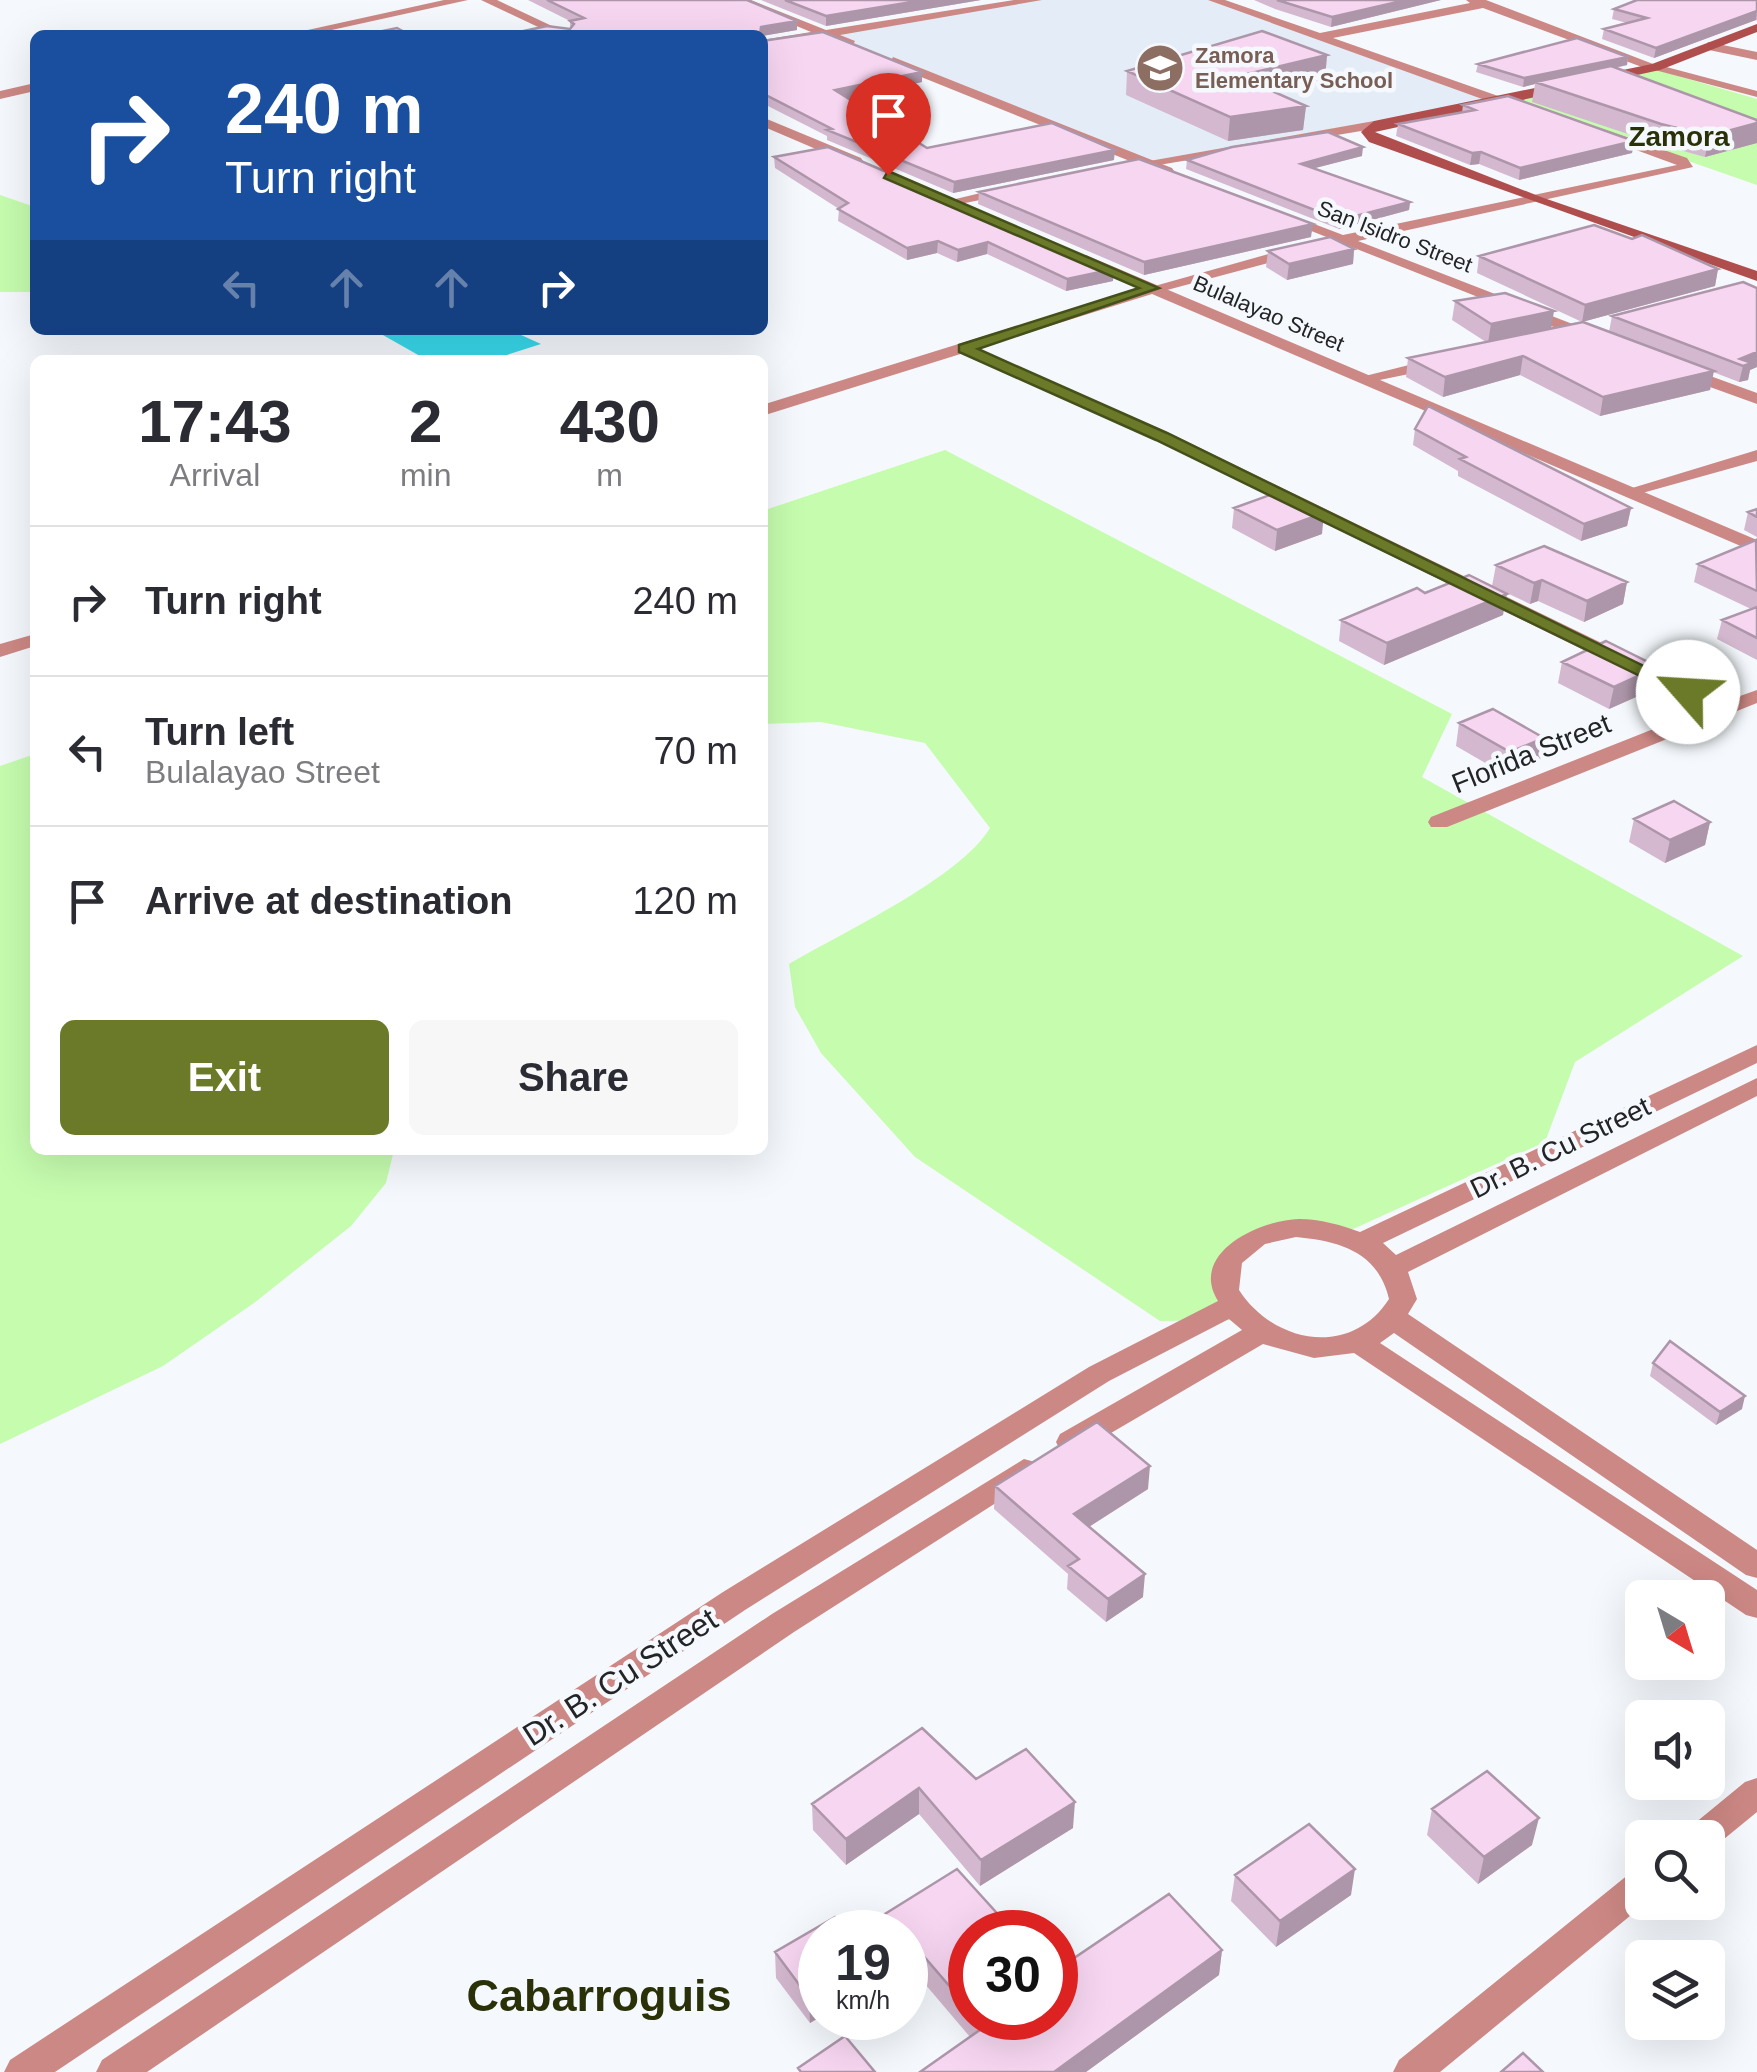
<!DOCTYPE html>
<html lang="en">
<head>
<meta charset="utf-8">
<style>
  body { margin:0; font-family:Arial,sans-serif; background:#f7f7f7; color:#2b2b33; height:100vh; display:flex; flex-direction:column; font-size:38px; white-space:nowrap }
  * { box-sizing:border-box; margin:0 }
  p { font-size:32px; color:#7c7c81 }
  .icon { flex:none; width:55px; height:55px; fill:none; stroke:currentColor; stroke-width:2; stroke-linecap:round; stroke-linejoin:round }
  .map { position:relative; flex:1; overflow:hidden }
  .side { position:absolute; left:30px; top:355px; width:738px; height:800px; display:flex; flex-direction:column; background:#fff; border-radius:15px; box-shadow:0 10px 40px #0002 }
  .side>* { flex:none }
  .guide { position:absolute; left:30px; top:30px; width:738px; height:305px; border-radius:15px; box-shadow:0 10px 40px #0002; background:#1a4fa0; color:#fff; overflow:hidden }
  .needle { width:65px; rotate:142deg }
  .controls { position:absolute; left:1625px; top:1580px; display:grid; gap:20px }
  .controls a { display:grid; place-items:center; width:100px; height:100px; border-radius:15px; background:#fff; box-shadow:0 10px 40px #0002; font-size:50px }
  .speed { position:absolute; left:798px; top:1910px; display:flex; gap:20px; font-size:50px; font-weight:700; text-align:center }
  .speed>* { display:grid; place-content:center; width:130px; height:130px; border-radius:50%; background:#fff; box-shadow:0 10px 40px #0002; line-height:1 }
  .speed small { font-size:25px; font-weight:400 }
  .speed .limit { border:15px solid #d22; background:#fff; color:#111 }
  .pin { position:absolute; display:grid; place-items:center; width:85px; height:85px; color:#fff; margin:-102px -42px; border-radius:50% 50% 50% 0; rotate:-45deg; box-shadow:0 0 10px #0007 }
  .pin .icon { rotate:45deg }
  .me { position:absolute; width:110px; margin:-55px; rotate:296deg; stroke-linejoin:round; filter:drop-shadow(0 0 8px #0008) }
  .turn { display:flex; align-items:center; gap:35px; height:210px; padding:0 30px; font-size:45px }
  .turn .icon { width:130px; height:130px; stroke-width:2.5 }
  .turn b { display:block; font-size:70px; line-height:85px }
  .lanes { display:flex; align-items:center; height:95px; padding:0 30px; background:#0003; justify-content:center; gap:50px; direction:ltr }
  .lanes .off { opacity:.35 }
  .eta { display:flex; justify-content:space-evenly; align-items:center; height:170px; text-align:center }
  .eta b { font-size:60px; font-weight:700; line-height:70px }
  .primary-button { display:flex; gap:20px; margin-top:auto; padding:20px 30px }
  .primary-button a { flex:1; height:115px; border-radius:15px; background:#6a7a28; color:#fff; font-size:40px; font-weight:700; line-height:115px; text-align:center }
  .primary-button a+a { background:#f7f7f7; color:#2b2b33 }
  ul { padding:0; list-style:none }
  li { display:flex; align-items:center; gap:30px; height:150px; padding:0 30px; border-top:2px solid #e1e1e2 }
  li div { flex:1 }
  li b { display:block; font-size:38px }
  li em { font-style:normal }
  .map>svg:first-child { display:block }
  .built { fill:#e4edf7 }
  .green { fill:#c5fcae }
  .water { fill:#38d9ec }
  .lines { fill:none; stroke-linecap:round; stroke-linejoin:round }
  .service { fill:#cc8884; fill-rule:evenodd }
  .minor { fill:#cc8884; fill-rule:evenodd }
  .tertiary { fill:#cc8884; fill-rule:evenodd }
  .secondary { fill:#b04e4d; fill-rule:evenodd }
  .wall { fill:#d4b8cf }
  .shaded-wall { fill:#ad96a9 }
  .building { fill:#f7d6f1; stroke:#ad96a9; stroke-width:2.5 }
  .route { fill:#6a7a28; stroke:#454f1a; stroke-width:2.5 }
  .labels { text-anchor:middle; stroke-width:9; stroke-linejoin:round; paint-order:stroke }
  .far-education-label { font-size:22px; font-weight:bold; fill:#785e54; stroke:#f5f9fd; text-anchor:start }
  .far-street-label { font-size:22px; fill:#232426; stroke:#f5f9fd }
  .far-quarter-label { font-size:28px; font-weight:bold; fill:#2a3109; stroke:#f5f9fd }
  .street-label { font-size:28px; fill:#232426; stroke:#f5f9fd }
  .near-street-label { font-size:32px; fill:#232426; stroke:#f5f9fd }
  .near-district-label { font-size:45px; font-weight:bold; fill:#2a3109; stroke:#f5f9fd }
</style>
</head>
<body>
<div class="map">
<svg width="1757" height="2072" viewBox="0 0 1757 2072">
  <rect width="100%" height="100%" fill="#f5f9fd"/>
  <path class="built" d="M1036,0H1214L1496,100L1145,162L826,33Z"/>
  <path class="green" d="M1644,66L1757,99V185L1510,99Z
    M0,195L35,207V292H0Z
    M945,450L1452,714L1422,777L1743,956L1575,1062L1545,1142L1342,1234L1296,1228L1230,1260L1244,1320L1160,1321L915,1157L821,1053L795,1007L789,964C843,932 959,879 990,828L925,743L821,722L763,724L762,511Z
    M35,754V1150H394L386,1183L351,1226L254,1303L163,1366L0,1444V766Z"/>
  <path class="water" d="M374,330H510L541,344L491,360H427Z"/>
  <g class="lines">
    <path class="service" d="M1655,64L1757,91V97L1651,69Z"/>
    <path class="minor" d="M734,0H751L826,30L1014,0H1042L840,35L855,41L851,48L824,38L762,48V40L811,32Z
      M1208,0H1225L1320,33L1470,3L1466,0H1486L1661,67L1650,70L1483,8L1333,38L1501,97V103L1496,104Z
      M1708,42L1757,52V60L1704,49Z
      M893,57L1172,168L1174,171L1162,174L889,64Z
      M1603,129L1687,158L1693,167L1358,241L1601,335V341H1589L1276,217L1288,214L1343,235L1677,165L1598,136V130Z
      M1297,246L1302,248V254L1152,294L1144,289Z
      M959,346H971L1167,432L1723,702L1757,690V703L1447,827H1431L1428,822L1431,817L1704,709L1155,440L959,352Z
      M1437,358L1445,363L1443,367L1365,383L1357,378Z
      M1680,365L1757,393V404L1674,374L1672,370Z
      M1757,450V461L1628,497L1619,492Z
      M1757,1045V1063L1383,1243L1396,1255L1757,1078V1096L1408,1272L1417,1299L1408,1314L1757,1550V1578L1746,1575L1394,1333L1380,1343L1757,1590V1618L1746,1615L1354,1353L1314,1358L1263,1344L1082,1450L1071,1453L1060,1450L1056,1442L1060,1434L1242,1330L1229,1319L1109,1381L745,1610L55,2072H4L10,2060L723,1592L1089,1367L1218,1301C1188,1253 1260,1220 1299,1219C1320,1219 1341,1225 1360,1232ZM1296,1237C1340,1241 1378,1252 1389,1299C1351,1358 1274,1344 1239,1290L1242,1263L1265,1244Z
      M1024,1459L1035,1462L1039,1470L1035,1478L794,1632L147,2072H96L102,2060L772,1614Z"/>
    <path class="tertiary" d="M444,0H468L309,35H285Z
      M481,0H497L571,35H555Z
      M35,83V91L0,99V91Z
      M762,117L861,158L863,161L851,164L762,126Z
      M1374,121L1379,122V128L1117,172L1110,168Z
      M1010,186L1015,187V193L950,206L943,202Z
      M1086,255L1757,540V553L1152,294L762,416V405L1139,288L1081,263V257Z
      M35,634V646L0,657V644Z
      M1757,1778V1812L1713,1848L1708,1851V1838H1684L1689,1828L1745,1782Z
      M1642,1870V1902H1647L1440,2072H1393L1399,2060L1629,1874Z"/>
    <path class="secondary" d="M1757,24V32L1660,70L1375,132L1541,197L1757,271V281L1369,142L1361,132L1374,121L1652,64Z"/>
  </g>
  <path class="wall" d="M528,0H747L797,21V30L762,36L570,29V21Z
    M761,0H981L826,26Z
    M1254,0H1441L1331,27L1275,9Z
    M1757,0V21L1756,20L1654,58L1602,39L1604,29L1627,23L1612,19L1614,9Z
    M762,41L922,72V82L847,98L927,148L1114,160L953,193L827,140V136L762,103Z
    M1327,55L1325,79L1273,91L1306,106L1303,130L1228,141L1126,95L1127,71Z
    M1628,57L1627,65L1616,68L1757,120V143L1705,157L1658,144L1532,102L1535,84L1523,87L1476,72L1478,64Z
    M1463,105L1634,141L1632,153L1519,180L1479,164L1470,165L1396,136L1398,124L1462,113Z
    M1362,156L1314,168L1410,202L1409,210L1339,229L1186,169L1187,160Z
    M774,157L1113,281L1066,291L987,254L957,262L937,253L907,260L838,221L839,209L775,168Z
    M979,192L1311,237L1144,275L978,204Z
    M1632,239L1718,269L1715,286L1582,322L1477,273L1479,256Z
    M1354,249L1353,264L1287,280L1266,267L1268,251Z
    M1757,288V367L1750,370L1748,380L1739,382L1713,372L1710,390L1600,416L1520,375L1443,397L1406,377L1408,358L1486,342L1452,320L1455,301L1551,329L1609,332L1612,316Z
    M1415,429L1631,508L1627,526L1581,541L1458,476V471L1413,445Z
    M1234,508L1322,534L1275,551L1232,528Z
    M1757,508V537L1744,530L1748,512Z
    M1757,540V660L1717,639L1722,620L1751,609L1694,582L1698,564Z
    M1496,565L1627,582L1623,604L1584,622L1538,601L1530,604L1492,586Z
    M1425,593L1503,615L1384,665L1339,641L1341,620Z
    M1562,662L1654,689L1609,709L1558,683Z
    M1459,723L1544,738L1540,760L1506,775L1456,746Z
    M1634,819L1710,822L1705,845L1665,863L1629,842Z
    M1653,1363L1742,1409L1716,1425L1650,1376Z
    M995,1486L1148,1489L1089,1527L1143,1597L1106,1622L1067,1589L1068,1574L994,1509Z
    M976,1779L1073,1828L980,1886L919,1814L846,1865L813,1830L812,1804Z
    M1432,1809L1532,1845L1478,1884L1427,1835Z
    M1235,1875L1351,1895L1276,1947L1231,1901Z
    M820,1932V2017L810,2023L776,1978L775,1952Z
    M905,1932H970V2018H1055L1222,1950L1219,1975L1086,2072H920L970,2037L908,1964L905,1966Z"/>
  <path class="shaded-wall" d="M924,0H981L826,26V16Z
    M1406,0H1441L1331,27L1332,17Z
    M1757,11L1756,20L1654,58L1656,48Z
    M797,21V30L762,36L760,35L761,27Z
    M1327,55L1325,79L1236,100L1238,76Z
    M1628,57L1627,65L1540,83L1535,82V84L1523,87L1524,78Z
    M922,72V82L835,101V90Z
    M1306,106L1303,130L1228,141L1230,117Z
    M1757,123V143L1705,157L1709,136Z
    M1634,141L1632,153L1519,180L1520,168Z
    M1363,147L1362,156L1300,172L1301,164Z
    M1115,150L1114,160L953,193L954,182Z
    M1481,152L1479,164L1470,165L1472,153Z
    M1410,202L1409,210L1339,229L1340,220Z
    M1313,224L1311,237L1144,275V262Z
    M938,241L937,253L907,260V248Z
    M988,242L987,254L957,262L958,250Z
    M1354,249L1353,264L1287,280L1289,264Z
    M1114,269L1113,281L1066,291L1067,279Z
    M1718,269L1715,286L1582,322L1585,305Z
    M1554,311L1551,330L1488,343L1491,324Z
    M1757,352V367L1750,370L1748,380L1739,382L1743,366L1740,359Z
    M1523,356L1520,375L1443,397L1445,377Z
    M1714,371L1710,390L1600,416L1603,397Z
    M1631,508L1627,526L1581,541L1584,524Z
    M1324,513L1322,534L1275,551L1277,530Z
    M1542,580L1538,601L1530,604L1534,583Z
    M1627,582L1623,604L1584,622L1587,601Z
    M1507,594L1503,615L1384,665L1387,643Z
    M1658,667L1654,689L1609,709L1614,687Z
    M1544,738L1540,760L1506,775L1510,752Z
    M1710,822L1705,845L1665,863L1670,840Z
    M1745,1396L1742,1409L1716,1425L1720,1412Z
    M1150,1466L1148,1489L1073,1537L1074,1514Z
    M1145,1574L1143,1597L1106,1622L1108,1599Z
    M919,1788V1814L846,1865V1839Z
    M1075,1802L1073,1828L980,1886L981,1860Z
    M1539,1818L1532,1845L1478,1884L1484,1857Z
    M1355,1869L1351,1895L1276,1947L1280,1921Z
    M908,1938V1964L905,1966V1940Z
    M1222,1950L1219,1975L1086,2072H1054Z
    M820,1992V2017L810,2023L809,1998Z"/>
  <path class="building" d="M547,0H747L797,21L761,27L760,35H505L547,26L570,29L574,24L570,21L584,18Z
    M785,0H924L826,16Z
    M1277,0H1406L1332,17Z
    M1637,0H1757V11L1656,48L1604,29L1647,18L1614,9Z
    M397,28L410,35H363Z
    M1262,31L1327,55L1238,76L1306,106L1230,117L1127,71Z
    M823,32L922,72L835,90L927,148L1052,123L1115,150L954,182L827,130L832,129L762,93V41Z
    M1577,38L1628,57L1524,78L1478,64Z
    M1611,66L1757,120V123L1709,136L1661,124L1535,82Z
    M1508,96L1634,141L1520,168L1481,152L1472,153L1398,124L1475,110L1463,105Z
    M1328,132L1363,147L1301,164L1410,202L1340,220L1187,160L1232,147Z
    M828,147L1114,269L1067,279L988,242L958,250L938,241L907,248L838,209L848,203L774,157Z
    M1139,159L1313,224L1144,262L979,192Z
    M1594,225L1632,239L1642,235L1718,269L1585,305L1479,256Z
    M1330,237L1354,249L1289,264L1268,251Z
    M1743,282L1757,288V352L1740,359L1752,363L1743,366L1612,316Z
    M1505,293L1554,311L1491,324L1455,301Z
    M1583,322L1714,371L1603,397L1523,356L1445,377L1408,358Z
    M1428,406L1631,508L1584,524L1460,459L1466,457L1415,429Z
    M1281,491L1324,513L1277,530L1234,508Z
    M1757,509V517L1748,512Z
    M1756,540L1757,591L1698,564Z
    M1544,546L1627,582L1587,601L1542,580L1534,583L1496,565Z
    M1469,575L1507,594L1387,643L1341,620L1417,588L1425,593Z
    M1757,607V638L1722,620Z
    M1606,641L1658,667L1614,687L1562,662Z
    M1493,709L1544,738L1510,752L1459,723Z
    M1674,801L1710,822L1670,840L1634,819Z
    M1670,1341L1745,1396L1720,1412L1653,1363Z
    M1097,1422L1150,1466L1074,1514L1145,1574L1108,1599L1068,1566L1079,1559L995,1486Z
    M922,1728L976,1779L1026,1749L1075,1802L981,1860L919,1788L846,1839L812,1804Z
    M1487,1771L1539,1818L1484,1857L1432,1809Z
    M1309,1824L1355,1869L1280,1921L1235,1875Z
    M957,1869L1014,1932H970V2010L908,1938L905,1940V1932H856Z
    M1169,1894L1222,1950L1054,2072H920L984,2027L976,2018H1055V1971Z
    M835,1917L847,1932H820V1992L809,1998L775,1952Z
    M845,2036L875,2072H801L798,2068Z
    M1523,2053L1543,2072H1501Z"/>
  <path class="route" d="M888,171L1159,288L978,349L1167,433L1697,692L1681,696L1156,440L959,352V345L1139,288L884,178Z"/>
  <defs>
    <g id="school-disc" transform="scale(2.5)"><circle r="9.5" fill="#8d6e63" stroke="#f5f9fd"/><path d="M0-5L7-2L0 1L-7-2ZM-4 1L0 2.5L4 1V4Q0 6-4 4Z" fill="#fff"/></g>
  </defs>
  <g fill-rule="evenodd">
    <use href="#school-disc" x="1160" y="68"/>
  </g>
  <g class="labels">
    <g class="far-education-label">
      <text x="1195" y="63">Zamora<tspan x="1195" dy="25">Elementary School</tspan></text>
    </g>
    <g class="far-street-label">
      <text transform="translate(1395 236) rotate(21)" y="8">San Isidro Street</text>
      <text transform="translate(1269 313) rotate(23)" y="8">Bulalayao Street</text>
    </g>
    <g class="far-quarter-label">
      <text x="1679" y="146">Zamora</text>
    </g>
    <g class="street-label">
      <text transform="translate(1531 753) rotate(-22)" y="10">Florida Street</text>
      <text transform="translate(1560 1147) rotate(-26)" y="10">Dr. B. Cu Street</text>
    </g>
    <g class="near-street-label">
      <text transform="translate(620 1677) rotate(-33)" y="11">Dr. B. Cu Street</text>
    </g>
    <g class="near-district-label">
      <text x="599" y="2011">Cabarroguis</text>
    </g>
  </g>
</svg>
<div class="controls">
<a><svg class="needle" viewBox="-14 -14 28 28"><path d="M0-13l5 13h-10z" fill="#e53935"/><path d="M0 13l5-13h-10z" fill="#7c7c81"/></svg></a>
<a><svg class="icon" aria-label="sound" viewBox="0 0 24 24"><path d="M4 9h4l5-4v14l-5-4H4zM17 9q2 3 0 6"/></svg></a>
<a><svg class="icon" aria-label="search" viewBox="0 0 24 24"><circle cx="10" cy="10" r="6"/><path d="M15 15l6 6"/></svg></a>
<a><svg class="icon" aria-label="layers" viewBox="0 0 24 24"><path d="M12 4l9 5-9 5-9-5zM3 14l9 5 9-5"/></svg></a>
</div>
<div class="speed"><div>19<small>km/h</small></div><div class="limit">30</div></div>
<div class="pin" style="left:888px;top:175px;background:#d93025"><svg class="icon" aria-label="arrive" viewBox="0 0 24 24"><path d="M6 21V4h12l-3 4 3 4H6"/></svg></div>
<svg class="me" style="left:1688px;top:692px" viewBox="-20 -20 40 40"><circle r="19" fill="#fff"/><path d="M0-13L10 11 0 6-10 11z" fill="#6a7a28"/></svg>
<div class="guide">
<div class="turn"><svg class="icon" aria-label="right" viewBox="0 0 24 24"><path d="M7 20v-9h11M14 6l5 5-5 5"/></svg><div><b>240 m</b>Turn right</div></div>
<div class="lanes"><svg class="icon off" aria-label="left" viewBox="0 0 24 24"><path d="M17 20v-9H6M10 6l-5 5 5 5"/></svg><svg class="icon off" aria-label="ahead" viewBox="0 0 24 24"><path d="M12 20V5M6 11l6-6 6 6"/></svg><svg class="icon off" aria-label="ahead" viewBox="0 0 24 24"><path d="M12 20V5M6 11l6-6 6 6"/></svg><svg class="icon" aria-label="right" viewBox="0 0 24 24"><path d="M7 20v-9h11M14 6l5 5-5 5"/></svg></div>
</div>
<section class="side">
<div class="eta">
<div><b>17:43</b><p>Arrival</p></div>
<div><b>2</b><p>min</p></div>
<div><b>430</b><p>m</p></div>
</div>
<ul>
<li><svg class="icon" aria-label="right" viewBox="0 0 24 24"><path d="M7 20v-9h11M14 6l5 5-5 5"/></svg><div><b>Turn right</b></div><em>240 m</em></li>
<li><svg class="icon" aria-label="left" viewBox="0 0 24 24"><path d="M17 20v-9H6M10 6l-5 5 5 5"/></svg><div><b>Turn left</b><p>Bulalayao Street</p></div><em>70 m</em></li>
<li><svg class="icon" aria-label="arrive" viewBox="0 0 24 24"><path d="M6 21V4h12l-3 4 3 4H6"/></svg><div><b>Arrive at destination</b></div><em>120 m</em></li>
</ul>
<div class="primary-button"><a>Exit</a><a>Share</a></div>
</section>
</div>
</body>
</html>
